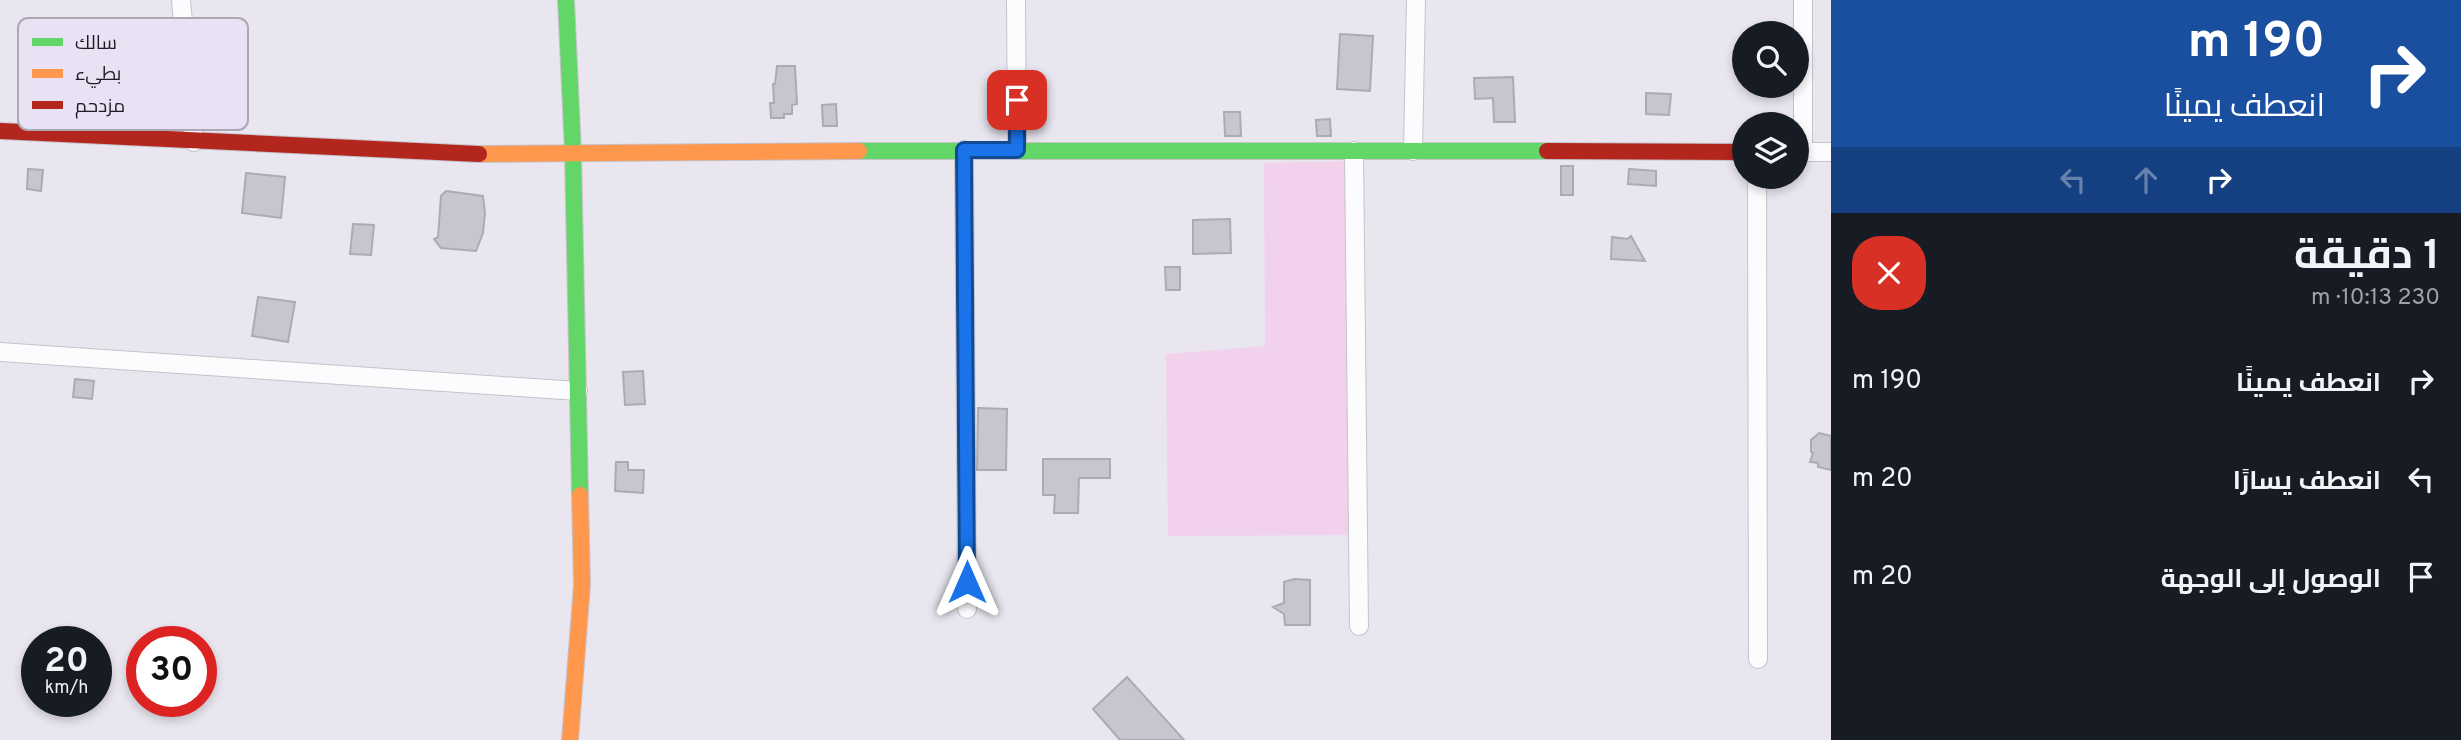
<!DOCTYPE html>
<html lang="ar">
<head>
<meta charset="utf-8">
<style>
  body { margin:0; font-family:Overpass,Cairo,sans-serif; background:#20242c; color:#f1f3f6; direction:rtl; height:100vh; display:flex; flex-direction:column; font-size:26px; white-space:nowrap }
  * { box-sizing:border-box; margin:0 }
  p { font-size:23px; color:#9ea1a6 }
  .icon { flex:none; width:38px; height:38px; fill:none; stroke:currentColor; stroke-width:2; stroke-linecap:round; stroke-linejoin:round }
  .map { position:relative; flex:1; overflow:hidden; direction:ltr }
  .panel { display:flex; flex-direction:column; background:#171b24; width:630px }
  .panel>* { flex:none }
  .guide { background:#1a4fa0; color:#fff; overflow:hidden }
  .fabs { position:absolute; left:1732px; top:21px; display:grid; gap:14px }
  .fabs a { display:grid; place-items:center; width:77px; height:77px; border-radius:50%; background:#171b24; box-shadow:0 4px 10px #0003; font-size:35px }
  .speed { position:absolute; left:21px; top:626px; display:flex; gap:14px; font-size:35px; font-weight:700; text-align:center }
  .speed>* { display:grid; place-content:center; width:91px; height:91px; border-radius:50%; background:#171b24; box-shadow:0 4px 10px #0003; line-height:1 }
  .speed small { font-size:18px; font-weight:400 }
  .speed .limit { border:10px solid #d22; background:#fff; color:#111 }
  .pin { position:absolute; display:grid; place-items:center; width:60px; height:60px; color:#fff; margin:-30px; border-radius:14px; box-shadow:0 4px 10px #0006 }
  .me { position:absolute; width:77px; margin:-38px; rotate:0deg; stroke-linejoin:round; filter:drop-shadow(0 0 5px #0008) }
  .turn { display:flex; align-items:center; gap:24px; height:147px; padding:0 21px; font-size:32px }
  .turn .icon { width:91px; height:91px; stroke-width:2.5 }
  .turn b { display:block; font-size:49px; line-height:60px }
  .lanes { display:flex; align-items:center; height:66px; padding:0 21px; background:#0003; justify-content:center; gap:35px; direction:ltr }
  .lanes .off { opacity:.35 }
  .round { display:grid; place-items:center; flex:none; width:74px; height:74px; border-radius:28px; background:#20242c }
  .summary { display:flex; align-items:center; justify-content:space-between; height:119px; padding:0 21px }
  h1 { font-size:42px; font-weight:700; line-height:52px }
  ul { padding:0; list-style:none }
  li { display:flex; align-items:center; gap:21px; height:98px; padding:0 21px }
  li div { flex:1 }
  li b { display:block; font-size:26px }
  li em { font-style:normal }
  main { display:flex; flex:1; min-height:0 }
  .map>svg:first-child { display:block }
  .green { fill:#f2d1ed }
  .building { fill:#c7c6ce; stroke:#ababb2; stroke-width:2 }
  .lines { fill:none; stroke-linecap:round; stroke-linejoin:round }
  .street-casing { stroke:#c5c3ca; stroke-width:20 }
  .fast-casing { stroke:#c5c3ca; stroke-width:18 }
  .slow-casing { stroke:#c5c3ca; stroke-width:18 }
  .jam-casing { stroke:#c5c3ca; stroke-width:18 }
  .street { stroke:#fcfbfd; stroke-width:18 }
  .fast { stroke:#63d668; stroke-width:16 }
  .slow { stroke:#ff974d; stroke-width:16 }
  .jam { stroke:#b3261e; stroke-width:16 }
  .route-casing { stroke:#114b97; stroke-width:18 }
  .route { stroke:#1a73e8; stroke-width:12 }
  .key { fill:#e8e2f4; stroke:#aca7b5; stroke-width:2 }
  .key-label { font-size:19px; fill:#1f1d23 }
</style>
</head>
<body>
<main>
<section class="panel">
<div class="guide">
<div class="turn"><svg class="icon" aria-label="right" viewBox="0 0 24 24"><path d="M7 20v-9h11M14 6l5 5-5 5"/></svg><div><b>190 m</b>انعطف يمينًا</div></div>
<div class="lanes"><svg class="icon off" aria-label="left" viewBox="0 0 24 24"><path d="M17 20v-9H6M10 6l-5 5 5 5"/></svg><svg class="icon off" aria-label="ahead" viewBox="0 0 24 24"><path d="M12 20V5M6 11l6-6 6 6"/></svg><svg class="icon" aria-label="right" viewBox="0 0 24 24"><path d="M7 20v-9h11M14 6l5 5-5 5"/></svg></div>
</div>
<div class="summary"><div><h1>1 دقيقة</h1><p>230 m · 10:13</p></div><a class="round" style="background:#d93025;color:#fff"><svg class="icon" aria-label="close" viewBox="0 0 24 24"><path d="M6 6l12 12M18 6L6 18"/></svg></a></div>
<ul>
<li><svg class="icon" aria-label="right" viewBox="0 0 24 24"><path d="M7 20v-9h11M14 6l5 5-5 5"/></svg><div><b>انعطف يمينًا</b></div><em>190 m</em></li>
<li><svg class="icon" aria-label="left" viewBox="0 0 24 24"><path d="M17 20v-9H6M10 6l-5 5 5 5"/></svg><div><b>انعطف يسارًا</b></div><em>20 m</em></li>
<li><svg class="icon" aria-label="arrive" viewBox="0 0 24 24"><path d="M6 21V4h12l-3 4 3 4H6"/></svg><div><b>الوصول إلى الوجهة</b></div><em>20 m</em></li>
</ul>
</section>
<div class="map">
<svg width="1831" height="740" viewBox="0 0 1831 740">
  <rect width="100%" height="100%" fill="#e9e6f0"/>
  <path class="green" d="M1354,161L1357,535L1168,536L1166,354L1265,346L1264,163Z"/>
  <path class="building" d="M1340,34L1373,36L1370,91L1337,89Z
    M777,66H795L797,104L792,105V114H784V118H771L770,103H774L773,84H775Z
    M1513,77L1515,122H1494L1493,98L1475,99L1474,78Z
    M1646,93L1671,94L1669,115L1646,114Z
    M836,104L837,126H823L822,105Z
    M1224,112H1240L1241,136H1225Z
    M1330,119L1331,136H1317L1316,120Z
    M1561,166H1573V195H1561Z
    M28,169L43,170L41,191L27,189Z
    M1629,169L1656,171V186L1628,184Z
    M246,173L285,177L281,218L242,213Z
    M446,191L483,196L485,213L483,233L476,251L441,248L434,239L438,237L441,196Z
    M1230,219L1231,253L1193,254V220Z
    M353,224L374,225L371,255L350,254Z
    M1631,236L1645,261L1611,259L1612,237L1627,239Z
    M1165,267H1180V290H1166Z
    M258,297L295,302L288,342L252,336Z
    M643,371L645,404L625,405L623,372Z
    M75,379L94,381L92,399L73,397Z
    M978,408L1007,409L1006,470H977Z
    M1819,433L1831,436V470L1818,467V463L1810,462L1813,453L1811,452V440Z
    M1043,459H1110V478H1079L1078,513H1054L1055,495H1043Z
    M616,462H628V470H644L643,493L615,491Z
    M1294,579L1310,580V625H1285L1284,614L1273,607L1284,603V582Z
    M1127,677L1184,740H1120L1093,709Z"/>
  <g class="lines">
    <g class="street-casing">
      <path id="street" d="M181,0L194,142
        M1016,0L1017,150
        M1803,0V152
        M964,150L967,609
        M1354,151L1359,626
        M1413,151L1416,0
        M1797,152H1831
        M1757,177L1758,659
        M0,352L578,391"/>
    </g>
    <g class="fast-casing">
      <path id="fast" d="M566,0L573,153L580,495
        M859,151H1547"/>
    </g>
    <g class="slow-casing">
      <path id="slow" d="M479,154L859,151
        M570,740L582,585L580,495"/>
    </g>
    <g class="jam-casing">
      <path id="jam" d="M0,131L479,154
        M1547,151L1745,152"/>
    </g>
    <use href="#street" class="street"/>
    <use href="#fast" class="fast"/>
    <use href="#slow" class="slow"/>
    <use href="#jam" class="jam"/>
  </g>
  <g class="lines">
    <g class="route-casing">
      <path id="route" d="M967,582L964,150H1017V100"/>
    </g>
    <use href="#route" class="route"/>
  </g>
  <rect x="18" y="18" width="230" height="112" rx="10" class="key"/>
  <rect x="32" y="38" width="31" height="8" fill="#63d668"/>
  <rect x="32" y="69" width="31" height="9" fill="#ff974d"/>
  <rect x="32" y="101" width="31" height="8" fill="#b3261e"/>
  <g class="key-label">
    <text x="75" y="49">سالك</text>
    <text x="75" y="80">بطيء</text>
    <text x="75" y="112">مزدحم</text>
  </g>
</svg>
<div class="fabs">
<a><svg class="icon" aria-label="search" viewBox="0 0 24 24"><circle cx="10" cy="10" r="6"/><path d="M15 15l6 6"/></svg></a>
<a><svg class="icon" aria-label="layers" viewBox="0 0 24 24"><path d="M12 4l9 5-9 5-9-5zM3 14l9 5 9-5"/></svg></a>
</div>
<div class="speed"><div>20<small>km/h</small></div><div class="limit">30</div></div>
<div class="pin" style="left:1017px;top:100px;background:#d93025"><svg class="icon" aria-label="arrive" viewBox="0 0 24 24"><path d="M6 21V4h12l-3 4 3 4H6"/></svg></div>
<svg class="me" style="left:967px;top:582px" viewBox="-20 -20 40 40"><path d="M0-17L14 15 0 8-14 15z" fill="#1a73e8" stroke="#fff" stroke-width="4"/></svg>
</div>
</main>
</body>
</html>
